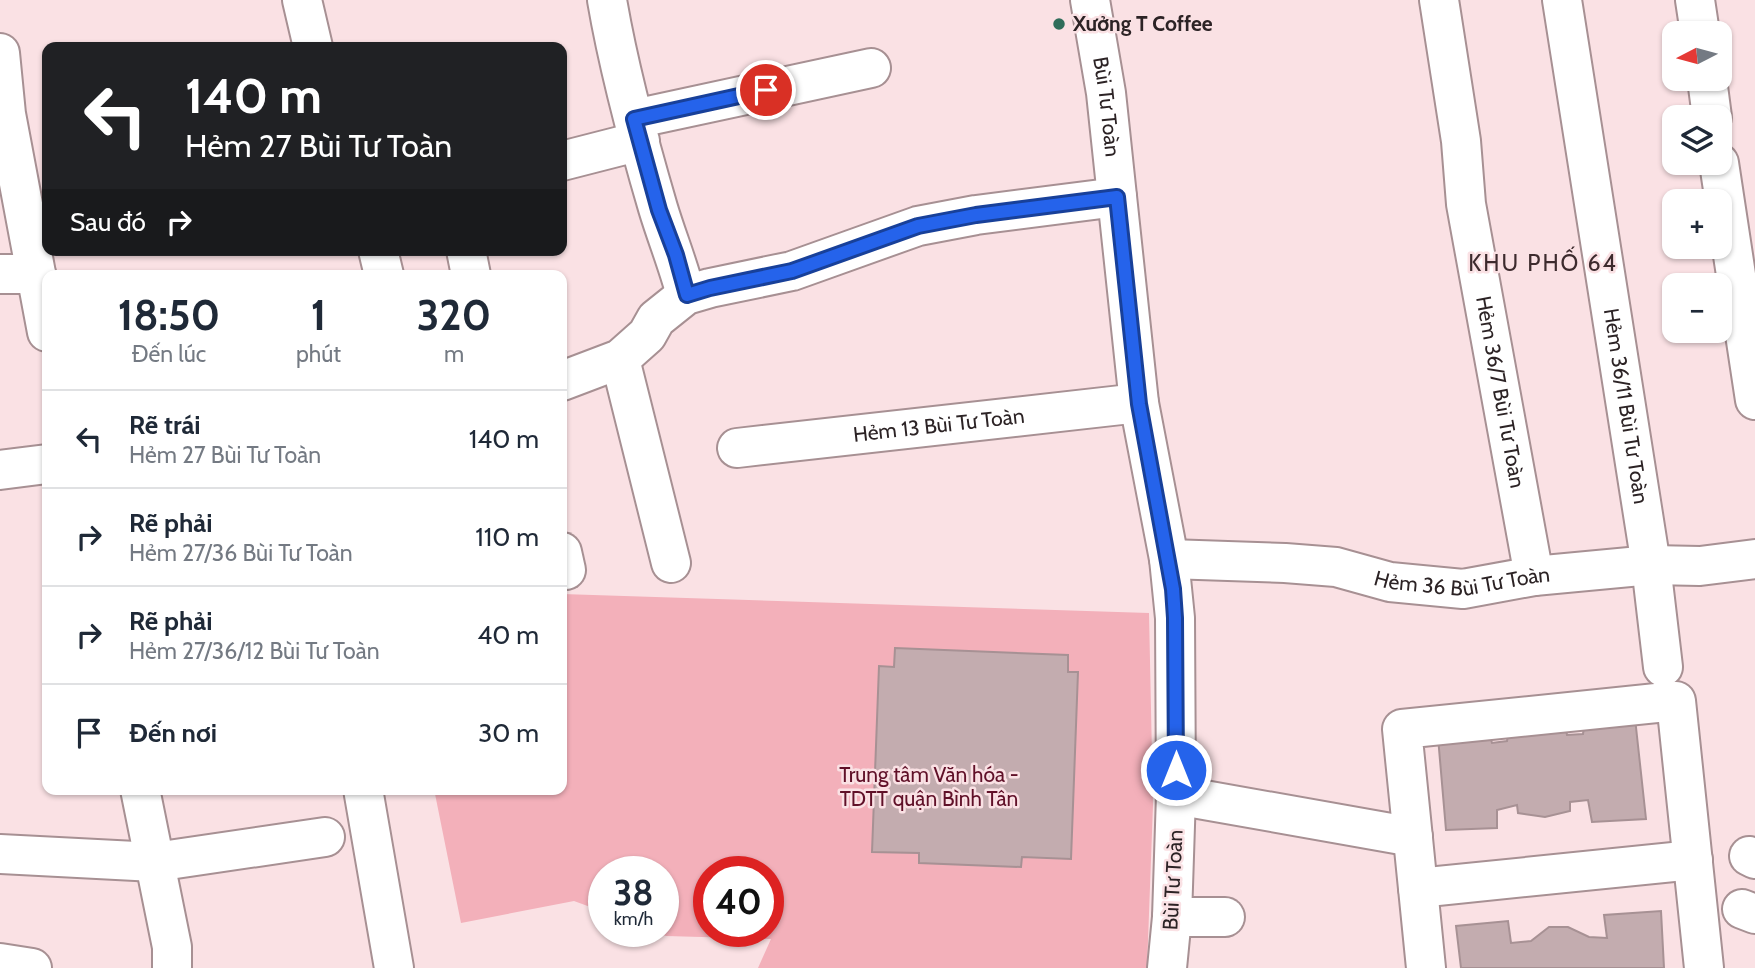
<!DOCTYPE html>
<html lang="vi">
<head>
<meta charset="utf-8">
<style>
  body { margin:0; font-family:Cabin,sans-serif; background:#f6f6f7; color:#1f2937; height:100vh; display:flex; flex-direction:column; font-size:26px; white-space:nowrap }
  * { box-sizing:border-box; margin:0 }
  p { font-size:23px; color:#747a83 }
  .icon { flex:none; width:38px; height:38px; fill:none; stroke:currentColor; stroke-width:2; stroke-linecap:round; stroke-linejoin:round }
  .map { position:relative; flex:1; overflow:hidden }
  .details { position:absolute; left:42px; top:270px; width:525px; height:525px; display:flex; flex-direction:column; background:#fff; border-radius:14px; box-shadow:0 2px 5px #0004 }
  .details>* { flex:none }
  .banner { position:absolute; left:42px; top:42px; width:525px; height:214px; border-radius:14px; box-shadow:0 2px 5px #0004; background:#202124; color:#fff; overflow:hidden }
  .needle { width:46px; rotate:264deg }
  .controls { position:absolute; left:1662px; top:21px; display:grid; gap:14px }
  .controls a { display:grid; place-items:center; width:70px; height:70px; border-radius:14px; background:#fff; box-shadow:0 2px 5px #0004; font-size:35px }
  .speed { position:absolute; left:588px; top:856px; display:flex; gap:14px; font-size:35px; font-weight:700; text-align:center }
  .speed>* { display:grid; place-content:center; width:91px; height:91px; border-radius:50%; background:#fff; box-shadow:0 2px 5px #0004; line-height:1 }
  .speed small { font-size:18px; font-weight:400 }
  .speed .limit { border:10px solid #d22; background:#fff; color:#111 }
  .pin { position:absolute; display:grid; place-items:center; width:60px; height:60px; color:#fff; margin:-30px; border:4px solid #fff; border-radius:50%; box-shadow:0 2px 7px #0007 }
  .me { position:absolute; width:77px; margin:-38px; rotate:0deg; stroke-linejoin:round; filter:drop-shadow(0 0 5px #0008) }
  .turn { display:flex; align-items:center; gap:24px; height:147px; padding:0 28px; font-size:32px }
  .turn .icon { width:91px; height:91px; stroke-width:2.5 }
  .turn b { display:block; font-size:49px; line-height:60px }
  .then { display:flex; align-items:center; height:66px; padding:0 28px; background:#0003; gap:14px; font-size:26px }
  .eta { display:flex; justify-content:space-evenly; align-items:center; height:119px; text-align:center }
  .eta b { font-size:42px; font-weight:700; line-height:49px }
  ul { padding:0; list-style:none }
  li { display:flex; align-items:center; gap:21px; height:98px; padding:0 28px; border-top:2px solid #e0e1e3 }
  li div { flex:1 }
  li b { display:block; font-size:26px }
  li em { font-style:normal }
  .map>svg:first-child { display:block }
  .green { fill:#f3b0ba; fill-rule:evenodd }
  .building { fill:#c3acaf; stroke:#a79194; stroke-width:2 }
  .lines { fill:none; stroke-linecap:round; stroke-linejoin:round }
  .minor-casing { stroke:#a79093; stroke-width:42 }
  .minor { stroke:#fff; stroke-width:38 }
  .route-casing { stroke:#184099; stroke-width:18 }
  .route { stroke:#2563eb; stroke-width:12 }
  .poi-dot { fill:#2f6d5a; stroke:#fae1e4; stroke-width:2.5 }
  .labels { text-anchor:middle; stroke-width:5; stroke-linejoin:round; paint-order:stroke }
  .poi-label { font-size:21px; font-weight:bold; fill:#2c2325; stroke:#fae1e4; text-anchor:start }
  .street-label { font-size:21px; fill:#2c2325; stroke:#fae1e4 }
  .park-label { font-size:21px; fill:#601028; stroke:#fae1e4 }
  .neighbourhood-label { font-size:23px; letter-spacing:2px; fill:#3d2b2e; stroke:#fae1e4 }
</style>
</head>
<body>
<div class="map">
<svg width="1755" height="968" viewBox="0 0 1755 968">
  <rect width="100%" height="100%" fill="#fae1e4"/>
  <path class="green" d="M562,594L1149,613L1153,805L1147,968H758L771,939L666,936L652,931H663V872H604V912L574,901L461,923L434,789H562ZM709,872H768V931H709Z"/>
  <path class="building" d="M895,648L1068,655V672H1078L1071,859L1022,857L1021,867L919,863V853L872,852L879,666L894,667Z
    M1635,718L1646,819L1592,822L1588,800L1570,802V811L1545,817L1518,813L1517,805L1497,810V828L1446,830L1438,737L1488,730L1492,743L1507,741L1509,729L1565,724L1567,735L1583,734L1585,720Z
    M1661,911L1664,968H1461L1456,926L1508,921L1511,943L1531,941L1549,927H1568L1589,937L1607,938L1604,915Z"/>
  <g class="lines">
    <g class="minor-casing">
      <g id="minor">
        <path d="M302,0L313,47"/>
        <path d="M607,0C619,70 638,140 658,208C667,238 678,264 686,295"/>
        <path id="s1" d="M1090,0L1106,93L1139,403L1169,559L1175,618L1176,795L1172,917L1167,968"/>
        <path id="s2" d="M1439,0L1461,141L1466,204L1534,576"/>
        <path id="s3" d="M1562,0L1651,565L1663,667"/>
        <path d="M1695,0L1700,33"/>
        <path d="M0,53L6,114L47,332"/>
        <path d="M1707,79L1712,117"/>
        <path d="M634,119L871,68"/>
        <path d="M562,161L640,141"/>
        <path d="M1719,163L1755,400"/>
        <path d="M378,250L384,275"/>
        <path d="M466,250L471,275"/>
        <path d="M0,274H36"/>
        <path d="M620,359L671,563"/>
        <path d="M562,381L620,359L647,335L656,319L686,295L710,288L792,271L918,226L976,215L1117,197"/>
        <path id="s4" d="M737,448L1139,403"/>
        <path d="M0,470L47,464"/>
        <path d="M562,552L566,570"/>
        <path id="s5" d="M1169,559L1285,563L1336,567L1390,582L1463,589L1534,576L1651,565L1700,566L1755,559"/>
        <path d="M140,789L172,947V968"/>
        <path d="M363,789L394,968"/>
        <path d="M1176,795L1413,837"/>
        <path d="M0,854L155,862L325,837"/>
        <path d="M1749,856L1755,859"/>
        <path d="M1418,888L1693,860"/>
        <path d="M1742,909L1755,914"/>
        <path d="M1172,917H1225"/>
        <path d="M0,963L32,968"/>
        <path d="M1426,968L1402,729L1676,701L1704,968"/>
      </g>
    </g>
    <use href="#minor" class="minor"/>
  </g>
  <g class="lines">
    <g class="route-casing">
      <path id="route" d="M766,90L634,119L659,210L676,255L687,295L710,288L792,271L918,226L976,215L1117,197L1139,404L1173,589L1175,618L1176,770"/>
    </g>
    <use href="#route" class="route"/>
  </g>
  <circle class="poi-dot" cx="1059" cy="24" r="7"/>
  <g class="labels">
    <g class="poi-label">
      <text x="1073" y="31">Xưởng T Coffee</text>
    </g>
    <g class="street-label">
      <text dy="7" stroke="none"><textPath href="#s1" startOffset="108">Bùi Tư Toàn</textPath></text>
      <text dy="7" stroke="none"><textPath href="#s2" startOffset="397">Hẻm 36/7 Bùi Tư Toàn</textPath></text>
      <text dy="7" stroke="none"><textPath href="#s3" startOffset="411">Hẻm 36/11 Bùi Tư Toàn</textPath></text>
      <text dy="7" stroke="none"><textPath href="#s4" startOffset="203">Hẻm 13 Bùi Tư Toàn</textPath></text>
      <text dy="7" stroke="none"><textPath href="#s5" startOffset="296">Hẻm 36 Bùi Tư Toàn</textPath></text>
      <text transform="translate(1173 880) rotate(-87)" y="7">Bùi Tư Toàn</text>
    </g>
    <g class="park-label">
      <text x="929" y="782">Trung tâm Văn hóa -<tspan x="929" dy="24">TDTT quận Bình Tân</tspan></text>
    </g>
    <g class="neighbourhood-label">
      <text x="1543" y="271">KHU PHỐ 64</text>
    </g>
  </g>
</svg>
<div class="controls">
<a><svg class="needle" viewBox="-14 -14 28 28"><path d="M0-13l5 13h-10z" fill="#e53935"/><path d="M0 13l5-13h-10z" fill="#747a83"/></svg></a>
<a><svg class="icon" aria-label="layers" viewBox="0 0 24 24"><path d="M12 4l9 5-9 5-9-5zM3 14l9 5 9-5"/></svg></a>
<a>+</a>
<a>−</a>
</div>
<div class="speed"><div>38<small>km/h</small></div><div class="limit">40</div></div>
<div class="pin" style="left:766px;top:90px;background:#d93025"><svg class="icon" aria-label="arrive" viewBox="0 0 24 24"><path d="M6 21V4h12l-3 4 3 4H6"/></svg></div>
<svg class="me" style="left:1176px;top:770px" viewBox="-20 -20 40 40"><circle r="17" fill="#2563eb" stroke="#fff" stroke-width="3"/><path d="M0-11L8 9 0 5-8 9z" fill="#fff"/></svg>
<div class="banner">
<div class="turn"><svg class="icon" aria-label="left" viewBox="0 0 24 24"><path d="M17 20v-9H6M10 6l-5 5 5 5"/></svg><div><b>140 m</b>Hẻm 27 Bùi Tư Toàn</div></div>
<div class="then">Sau đó<svg class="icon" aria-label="right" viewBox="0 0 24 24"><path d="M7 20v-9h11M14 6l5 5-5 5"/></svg></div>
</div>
<section class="details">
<div class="eta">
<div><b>18:50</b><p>Đến lúc</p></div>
<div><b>1</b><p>phút</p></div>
<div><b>320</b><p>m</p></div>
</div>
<ul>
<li><svg class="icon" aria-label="left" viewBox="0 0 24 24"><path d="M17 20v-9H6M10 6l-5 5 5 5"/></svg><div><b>Rẽ trái</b><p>Hẻm 27 Bùi Tư Toàn</p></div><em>140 m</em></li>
<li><svg class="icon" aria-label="right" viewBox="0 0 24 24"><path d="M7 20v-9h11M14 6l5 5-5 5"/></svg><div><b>Rẽ phải</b><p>Hẻm 27/36 Bùi Tư Toàn</p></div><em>110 m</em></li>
<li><svg class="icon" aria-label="right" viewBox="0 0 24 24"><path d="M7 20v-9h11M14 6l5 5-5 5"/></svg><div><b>Rẽ phải</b><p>Hẻm 27/36/12 Bùi Tư Toàn</p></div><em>40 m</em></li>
<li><svg class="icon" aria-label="arrive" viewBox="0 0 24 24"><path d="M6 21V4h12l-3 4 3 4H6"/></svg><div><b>Đến nơi</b></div><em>30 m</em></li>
</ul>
</section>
</div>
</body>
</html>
